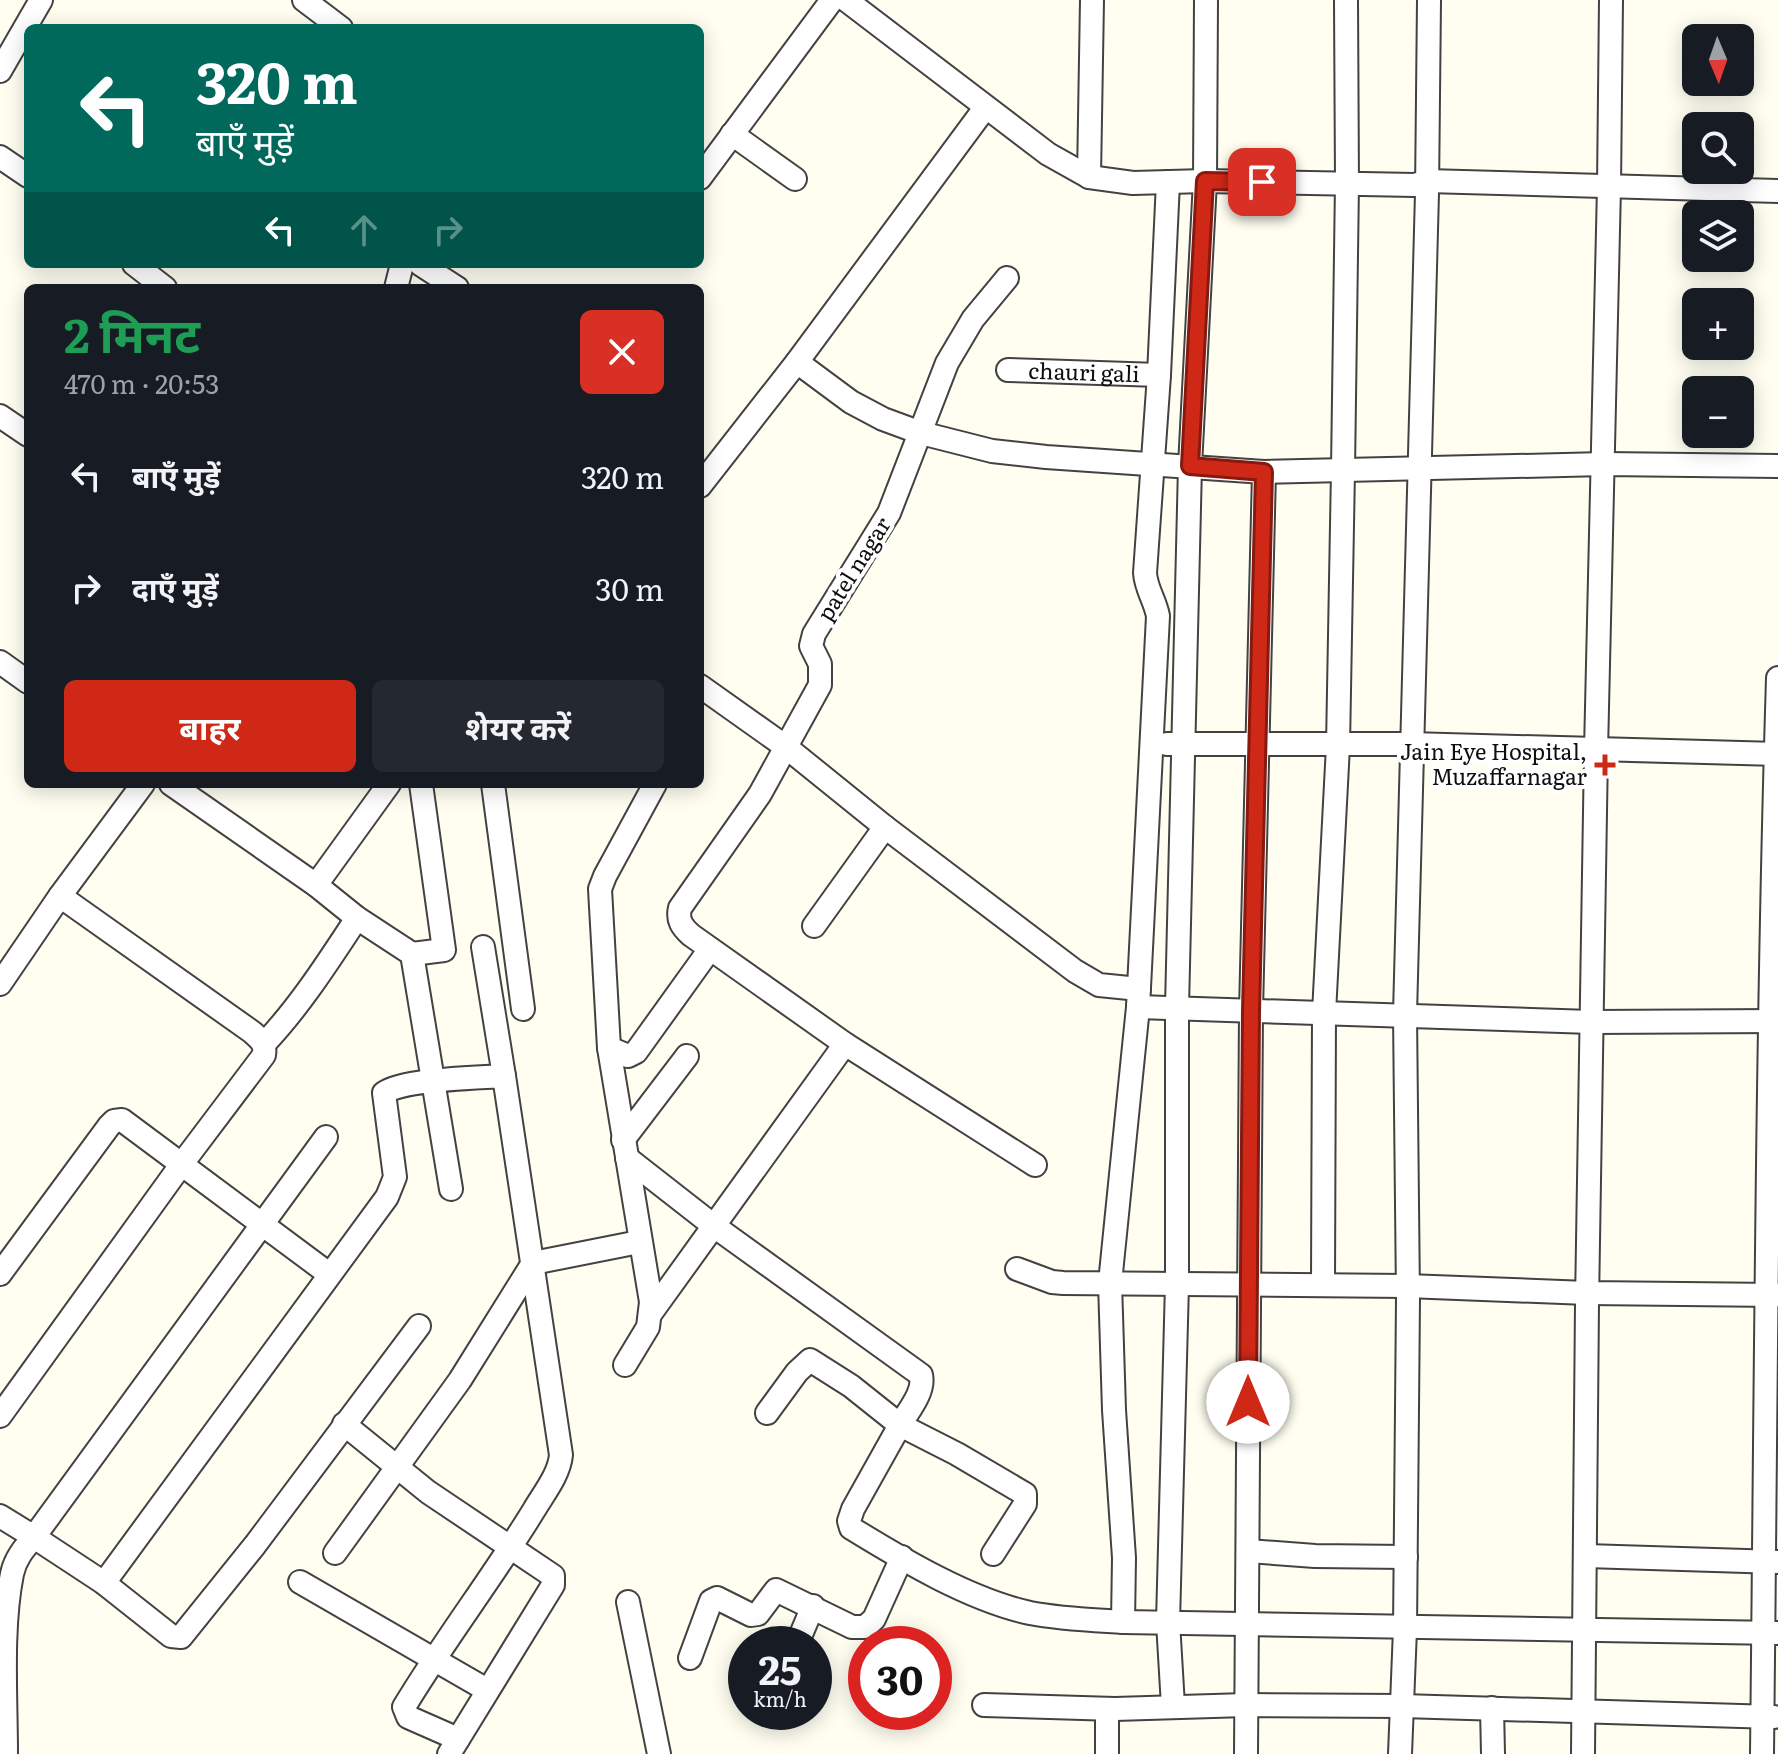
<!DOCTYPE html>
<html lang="hi">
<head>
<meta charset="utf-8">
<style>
  body { margin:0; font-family:Literata,"Noto Sans Devanagari",serif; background:#242831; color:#f1f3f6; height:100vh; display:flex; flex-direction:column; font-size:30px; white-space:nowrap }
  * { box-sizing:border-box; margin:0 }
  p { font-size:26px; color:#9ea1a6 }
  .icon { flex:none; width:44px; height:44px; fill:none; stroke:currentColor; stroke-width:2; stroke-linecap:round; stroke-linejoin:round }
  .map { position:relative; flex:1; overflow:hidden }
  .panel { position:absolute; left:24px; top:284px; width:680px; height:504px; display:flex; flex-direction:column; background:#171b24; border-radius:12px; box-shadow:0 4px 20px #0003 }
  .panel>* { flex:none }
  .hud { position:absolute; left:24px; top:24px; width:680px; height:244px; border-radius:12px; box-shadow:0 4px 20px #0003; background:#00695c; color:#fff; overflow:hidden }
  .needle { width:52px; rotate:178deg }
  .controls { position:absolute; left:1682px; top:24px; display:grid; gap:16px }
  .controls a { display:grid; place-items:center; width:72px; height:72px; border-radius:12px; background:#171b24; box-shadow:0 4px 20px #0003; font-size:40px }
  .speed { position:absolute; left:728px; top:1626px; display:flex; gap:16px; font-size:40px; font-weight:700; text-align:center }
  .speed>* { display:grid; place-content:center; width:104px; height:104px; border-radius:50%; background:#171b24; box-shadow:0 4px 20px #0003; line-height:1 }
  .speed small { font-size:20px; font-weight:400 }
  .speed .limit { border:12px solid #d22; background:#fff; color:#111 }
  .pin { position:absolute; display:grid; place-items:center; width:68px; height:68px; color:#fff; margin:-34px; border-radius:16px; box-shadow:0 4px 12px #0006 }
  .me { position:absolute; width:88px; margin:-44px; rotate:0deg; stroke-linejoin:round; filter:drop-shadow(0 0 6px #0008) }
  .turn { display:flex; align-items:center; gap:28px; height:168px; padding:0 40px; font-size:36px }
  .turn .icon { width:104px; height:104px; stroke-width:2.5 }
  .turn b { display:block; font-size:56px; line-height:68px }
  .lanes { display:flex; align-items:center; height:76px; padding:0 40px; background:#0003; justify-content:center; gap:40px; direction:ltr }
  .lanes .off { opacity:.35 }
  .round { display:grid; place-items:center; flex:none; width:84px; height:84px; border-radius:12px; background:#242831 }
  .overview { display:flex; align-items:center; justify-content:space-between; height:136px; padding:0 40px }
  h1 { font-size:48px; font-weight:700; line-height:60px; color:#1e9e55 }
  .button { display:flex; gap:16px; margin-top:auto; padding:16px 40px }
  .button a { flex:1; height:92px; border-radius:12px; background:#cf2817; color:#fff; font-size:32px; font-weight:700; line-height:92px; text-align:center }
  .button a+a { background:#242831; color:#f1f3f6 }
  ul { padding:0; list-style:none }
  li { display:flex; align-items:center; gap:24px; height:112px; padding:0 40px }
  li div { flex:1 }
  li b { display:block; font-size:30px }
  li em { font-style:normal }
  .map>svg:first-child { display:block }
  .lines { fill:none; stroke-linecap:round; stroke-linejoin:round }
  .minor-casing { stroke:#424242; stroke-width:26 }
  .minor { stroke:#fff; stroke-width:22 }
  .route-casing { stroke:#871a0f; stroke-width:20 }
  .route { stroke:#cf2817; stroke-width:14 }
  .poi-dot { fill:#cf2817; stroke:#fff; stroke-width:3 }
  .labels { text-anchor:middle; stroke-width:8; stroke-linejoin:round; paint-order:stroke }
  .street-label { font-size:22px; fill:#0f0f0f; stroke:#fff }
  .poi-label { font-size:22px; fill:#0f0f0f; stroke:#fff; text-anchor:end }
</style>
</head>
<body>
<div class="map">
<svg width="1778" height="1754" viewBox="0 0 1778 1754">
  <rect width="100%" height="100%" fill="#fffef1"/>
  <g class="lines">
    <g class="minor-casing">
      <g id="minor">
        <path d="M304,0L341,28"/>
        <path d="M846,0L1048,154L1089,177L1133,183L1205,181L1415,185L1427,181L1778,191"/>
        <path d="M0,71L41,0"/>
        <path d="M732,134L795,179"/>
        <path d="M0,157L28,176"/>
        <path d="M1089,177L1092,0"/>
        <path d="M700,178L832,0"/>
        <path d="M134,264L165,288"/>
        <path d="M420,264L457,288"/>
        <path d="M1007,278L973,319L947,363L889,513L814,634L811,646L820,664V685L760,794L680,908C677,920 682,927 691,935L845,1044L1035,1165"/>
        <path d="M396,288L402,264"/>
        <path d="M797,362L851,402L883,419L921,433L992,451L1046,457L1264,472L1604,464L1778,466"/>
        <path id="s1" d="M1008,370L1159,375"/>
        <path d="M0,416L28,435"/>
        <path d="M700,486L797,362L985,108"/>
        <path d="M0,662L28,682"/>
        <path d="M700,686L786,747L885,827L1075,971L1099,985L1139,989"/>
        <path d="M1167,744H1410L1778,754"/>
        <path d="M171,784L316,885L357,918L412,954L444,950L421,784"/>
        <path d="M493,784L523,1009"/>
        <path d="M316,885L389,784"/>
        <path d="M814,926L885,827"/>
        <path d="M483,947L504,1076"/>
        <path d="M412,954L451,1189"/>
        <path d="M0,984L60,896L143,784"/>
        <path d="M1138,1007L1591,1022L1778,1021"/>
        <path d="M264,1044C300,1006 328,962 357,918"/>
        <path d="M609,1048L628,1056L636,1052L710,949"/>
        <path d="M623,1140L687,1056"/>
        <path d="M627,1158L714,1226L921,1375C925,1392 908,1411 900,1425L851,1386L810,1360L797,1372L767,1413"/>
        <path d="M1017,1269L1052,1282L1063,1283L1407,1286L1587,1293L1778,1295"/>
        <path d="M0,1274L109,1126L114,1121L122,1120L329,1274"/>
        <path d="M1323,1285L1324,1013L1338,746L1343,470L1347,183L1346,0"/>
        <path d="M651,1313L845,1044"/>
        <path d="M625,1365L648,1327L651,1302L609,1048L600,889L605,876L655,784"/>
        <path d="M0,1416L181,1165L264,1055C266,1044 260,1039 252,1032L60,896"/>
        <path d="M344,1424L428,1492L553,1576V1585L449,1754"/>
        <path d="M0,1516L34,1537L326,1137"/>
        <path d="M1248,1551L1315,1556L1406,1557"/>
        <path d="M335,1553L460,1380L533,1263L639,1242"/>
        <path d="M993,1554L1025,1504V1494L957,1454L900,1425L853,1509L849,1521L851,1528C903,1560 970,1600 1030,1613C1061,1619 1092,1620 1123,1622L1778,1633"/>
        <path d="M1586,1556L1778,1562"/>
        <path d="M300,1582L487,1690"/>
        <path d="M104,1583L387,1197L395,1177L384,1093C403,1079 477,1078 504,1076L561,1455C559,1475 544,1493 534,1510C493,1577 445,1639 404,1707L408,1717L458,1739"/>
        <path d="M628,1602L659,1754"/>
        <path d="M1123,1622L1124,1558L1114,1410L1110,1283L1138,1007L1158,616C1155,600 1146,589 1145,573L1159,375L1168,182"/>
        <path d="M797,1644L813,1606"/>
        <path d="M690,1658L711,1601L717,1598L751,1615L758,1614L776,1590L852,1627H865L874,1619L902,1557"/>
        <path d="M984,1705L1115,1709L1246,1705L1402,1706L1774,1717"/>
        <path d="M1173,1706L1168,1622L1177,1284V1007L1190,466L1205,181L1206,0"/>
        <path d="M1492,1708L1493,1754"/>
        <path d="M1107,1709V1754"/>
        <path d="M6,1754C6,1698 1,1628 12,1574C15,1559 24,1548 34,1537L104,1583L171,1636L181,1637L255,1545L419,1326"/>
        <path d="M1246,1754L1251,1011L1264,472"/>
        <path d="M1400,1754L1405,1629L1408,1298L1405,1014L1427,193L1429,0"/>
        <path d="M1583,1754L1587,1303L1596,751L1609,187L1611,0"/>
        <path d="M1762,1754C1766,1395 1767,1036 1778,678"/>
      </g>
    </g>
    <use href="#minor" class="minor"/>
  </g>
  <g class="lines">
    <g class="route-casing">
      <path id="route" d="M1248,1402L1251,1011L1264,472L1190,466L1205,181L1262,182"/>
    </g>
    <use href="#route" class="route"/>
  </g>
  <path class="poi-dot" d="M1601 753h8v8h8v8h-8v8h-8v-8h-8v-8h8z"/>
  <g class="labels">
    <g class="street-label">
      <text dy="8" stroke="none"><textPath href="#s1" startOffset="76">chauri gali</textPath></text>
      <text transform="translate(854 569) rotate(-58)" y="8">patel nagar</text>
    </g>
    <g class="poi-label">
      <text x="1587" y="760">Jain Eye Hospital,<tspan x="1587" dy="25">Muzaffarnagar</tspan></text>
    </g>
  </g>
</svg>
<div class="controls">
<a><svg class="needle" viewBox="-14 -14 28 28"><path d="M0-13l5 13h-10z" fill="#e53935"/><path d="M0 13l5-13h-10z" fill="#9ea1a6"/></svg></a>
<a><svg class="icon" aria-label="search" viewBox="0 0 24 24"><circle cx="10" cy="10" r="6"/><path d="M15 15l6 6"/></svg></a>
<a><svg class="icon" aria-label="layers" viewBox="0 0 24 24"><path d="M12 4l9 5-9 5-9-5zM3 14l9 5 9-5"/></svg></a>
<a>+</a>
<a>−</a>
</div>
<div class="speed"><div>25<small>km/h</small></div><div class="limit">30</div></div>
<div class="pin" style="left:1262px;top:182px;background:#d93025"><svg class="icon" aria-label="arrive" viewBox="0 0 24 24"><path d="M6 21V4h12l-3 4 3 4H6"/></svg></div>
<svg class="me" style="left:1248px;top:1402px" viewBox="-20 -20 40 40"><circle r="19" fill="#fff"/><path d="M0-13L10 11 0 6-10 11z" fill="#cf2817"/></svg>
<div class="hud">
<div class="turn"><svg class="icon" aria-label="left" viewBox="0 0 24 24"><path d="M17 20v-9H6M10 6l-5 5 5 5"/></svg><div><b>320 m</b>बाएँ मुड़ें</div></div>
<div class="lanes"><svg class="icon" aria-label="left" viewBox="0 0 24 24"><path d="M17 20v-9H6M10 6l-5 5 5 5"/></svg><svg class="icon off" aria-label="ahead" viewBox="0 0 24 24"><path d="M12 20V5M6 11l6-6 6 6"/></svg><svg class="icon off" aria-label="right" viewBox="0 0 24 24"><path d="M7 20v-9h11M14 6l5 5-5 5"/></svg></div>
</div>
<section class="panel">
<div class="overview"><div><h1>2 मिनट</h1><p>470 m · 20:53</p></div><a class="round" style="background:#d93025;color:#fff"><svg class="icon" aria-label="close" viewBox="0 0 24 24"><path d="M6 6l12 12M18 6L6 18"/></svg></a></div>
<ul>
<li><svg class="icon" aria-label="left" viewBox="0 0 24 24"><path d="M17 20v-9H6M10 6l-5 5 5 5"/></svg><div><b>बाएँ मुड़ें</b></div><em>320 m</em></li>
<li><svg class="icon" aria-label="right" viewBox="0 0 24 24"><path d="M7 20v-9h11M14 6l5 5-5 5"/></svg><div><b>दाएँ मुड़ें</b></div><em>30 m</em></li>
</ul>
<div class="button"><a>बाहर</a><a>शेयर करें</a></div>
</section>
</div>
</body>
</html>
